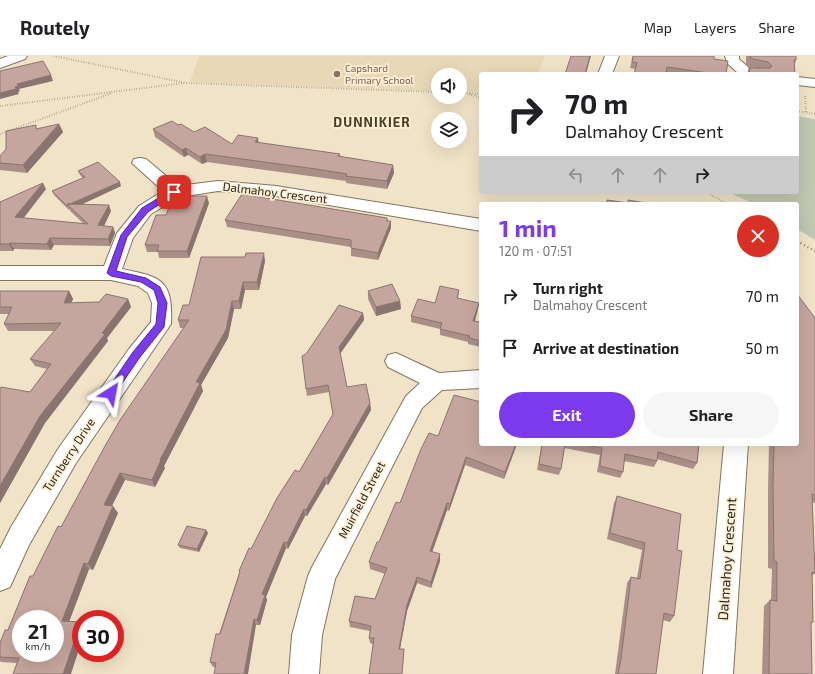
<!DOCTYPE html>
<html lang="en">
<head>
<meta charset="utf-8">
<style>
  body { margin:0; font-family:"Exo 2",sans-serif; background:#f6f6f6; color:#202124; height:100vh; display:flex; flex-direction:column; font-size:15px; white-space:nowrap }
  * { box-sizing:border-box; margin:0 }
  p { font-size:13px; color:#757577 }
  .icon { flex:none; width:22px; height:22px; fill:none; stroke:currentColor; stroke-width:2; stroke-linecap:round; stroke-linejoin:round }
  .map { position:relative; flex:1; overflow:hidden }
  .panel { position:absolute; left:479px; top:146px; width:320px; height:244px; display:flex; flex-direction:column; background:#fff; border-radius:4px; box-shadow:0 4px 16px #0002 }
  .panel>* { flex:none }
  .hud { position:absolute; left:479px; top:16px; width:320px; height:122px; border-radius:4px; box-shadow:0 4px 16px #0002; background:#fff; color:#202124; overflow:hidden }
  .buttons { position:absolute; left:431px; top:12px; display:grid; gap:8px }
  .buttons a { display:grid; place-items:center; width:36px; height:36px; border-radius:50%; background:#fff; box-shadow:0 4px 16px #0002; font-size:20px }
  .speed { position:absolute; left:12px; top:554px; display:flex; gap:8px; font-size:20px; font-weight:700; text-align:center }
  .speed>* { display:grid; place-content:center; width:52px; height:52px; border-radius:50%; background:#fff; box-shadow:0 4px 16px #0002; line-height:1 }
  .speed small { font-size:10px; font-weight:400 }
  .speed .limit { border:6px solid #d22; background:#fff; color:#111 }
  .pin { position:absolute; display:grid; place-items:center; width:34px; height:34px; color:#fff; margin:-17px; border-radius:8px; box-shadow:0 2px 6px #0006 }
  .me { position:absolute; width:44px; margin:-22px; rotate:34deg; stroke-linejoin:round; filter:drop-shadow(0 0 3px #0008) }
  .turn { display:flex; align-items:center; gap:14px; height:84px; padding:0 20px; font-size:18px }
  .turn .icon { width:52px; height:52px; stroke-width:2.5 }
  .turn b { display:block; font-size:28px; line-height:34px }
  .lanes { display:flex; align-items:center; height:38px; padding:0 20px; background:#0003; justify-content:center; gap:20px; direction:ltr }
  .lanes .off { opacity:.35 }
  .round { display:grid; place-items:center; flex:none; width:42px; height:42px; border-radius:21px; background:#f6f6f6 }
  .overview { display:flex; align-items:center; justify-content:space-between; height:68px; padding:0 20px }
  h1 { font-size:24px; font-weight:700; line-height:30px; color:#7c3aed }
  .button { display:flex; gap:8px; margin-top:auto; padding:8px 20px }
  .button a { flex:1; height:46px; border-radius:24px; background:#7c3aed; color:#fff; font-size:16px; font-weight:700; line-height:46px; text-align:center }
  .button a+a { background:#f6f6f6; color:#202124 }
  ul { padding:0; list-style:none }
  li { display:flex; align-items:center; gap:12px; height:52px; padding:0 20px }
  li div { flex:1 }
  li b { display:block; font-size:15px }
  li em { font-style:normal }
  header { display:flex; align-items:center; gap:24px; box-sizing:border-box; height:56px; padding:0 20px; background:#fff; border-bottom:1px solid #e0e0e0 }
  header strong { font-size:19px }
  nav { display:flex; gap:22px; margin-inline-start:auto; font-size:14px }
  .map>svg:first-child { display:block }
  .built { fill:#e8d8b6 }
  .green { fill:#c1c7b0 }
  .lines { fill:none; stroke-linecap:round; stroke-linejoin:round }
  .minor-casing { stroke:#82765e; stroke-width:2 }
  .path-far1 { stroke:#8a816f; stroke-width:2; stroke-dasharray:0.5 2; stroke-linecap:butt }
  .path { stroke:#8a816f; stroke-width:2.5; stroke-dasharray:1 3; stroke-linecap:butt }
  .minor { fill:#fff; fill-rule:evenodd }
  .wall { fill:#a98f88 }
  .shaded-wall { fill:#8a746f }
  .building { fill:#c5a69e; stroke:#8a746f; fill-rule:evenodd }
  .route { fill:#7c3aed; stroke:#51269a }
  .education-dot { fill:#8d6e63; stroke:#fdf0d5; stroke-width:1.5 }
  .labels { text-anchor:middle; stroke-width:3.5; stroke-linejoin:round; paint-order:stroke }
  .far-education-label { font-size:10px; fill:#785e54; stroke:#fdf0d5; text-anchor:start }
  .street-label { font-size:12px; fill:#2c271d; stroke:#fdf0d5 }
  .far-district-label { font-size:13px; font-weight:bold; letter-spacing:1px; fill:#483e28; stroke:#fdf0d5 }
  .near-street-label { font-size:14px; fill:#2c271d; stroke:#fdf0d5 }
</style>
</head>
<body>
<header>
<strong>Routely</strong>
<nav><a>Map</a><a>Layers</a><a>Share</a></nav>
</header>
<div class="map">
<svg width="815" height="618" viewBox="0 0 815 618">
  <rect width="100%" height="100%" fill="#f0e3c8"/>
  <path class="built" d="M199,0H545L537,18H481V36L460,35V19H438V35L190,26Z"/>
  <path class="green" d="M797,60L815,63V184L797,173V148H754L728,136H797Z"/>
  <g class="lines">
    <g class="minor-casing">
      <path id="minor" d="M8,0H27L25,3L0,12V3Z
        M605,0H619L612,18H598Z
        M725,0H739V3L749,12L765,15L767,18H739L727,7Z
        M797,21L815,23V31L797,29Z
        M140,102L146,103L178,130L218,125L276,130L481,163V175L276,140L218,135L179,141L151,158L133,182L122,213C162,221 173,224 171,268L76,407L29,489L10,531L0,535V493L11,471L58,393L129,293L151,266L152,247L148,237L138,230L111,224H0V210H104L117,177L139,150L163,135L132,107L134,103Z
        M396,297L439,317L481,314V332L442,334L422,352L335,523L322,579L319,618H289L292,579L308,520L312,511L406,340L420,327L388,311L385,305L388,299Z
        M724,388H748L733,618H703Z"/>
    </g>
    <path class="path-far1" d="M54,0L186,27L438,36
      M460,37L481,38
      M469,38L481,42
      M805,40L806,56
      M0,50L184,27
      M797,55L815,58
      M0,78L112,37
      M706,136L727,148"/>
    <path class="path" d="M797,185L815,195"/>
    <use href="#minor" class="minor"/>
  </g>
  <path class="wall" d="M633,0L714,3L726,18H634L636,13L630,12Z
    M746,0H796V4L795,8V18H747L749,12H756L750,11L746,8Z
    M59,68L63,76L27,117L0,114V100L38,73Z
    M178,69L194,76L232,88L258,87L340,98V101L393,109L394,117L387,133L346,127V125L317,121L207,106L202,108L188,99L184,101L155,81L153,73Z
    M78,115L121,130L80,149L111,155L104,170L113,171L115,177L110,190L54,189L51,194L14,193L13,195H0V146L46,133L23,162L84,168L70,155V153L69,154L54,139L52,135L83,122L80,119Z
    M209,147L189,202H159L158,196H147L145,189L166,159Z
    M387,162L388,165L391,172L378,204L351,200V191L227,171L225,164Z
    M265,205L259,234H245L241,253H234L228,282L201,329L203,335L164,410L165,412L155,431L125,424L112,450L118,457L93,514L89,513L69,566L81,567V587L17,607L1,606L0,605V587L8,574L33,520L61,471L184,272H180L178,264L189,249Z
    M459,234L458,243L478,253L475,265L481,266V291L468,288V286L440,279V273L411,266V260Z
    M0,235H69L73,243L71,247L99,246L128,243L131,251L107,282L108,285L45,367L0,447V333L30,336L47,313L35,310L30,303L55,275H8L4,268L9,258H0Z
    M368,235L400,245L401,253L376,260L368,243Z
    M363,257L364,264L340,297L347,331L370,347L371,354L328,429L326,428L307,460H305L288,493L286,492L266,541L267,544L260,569H256L216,611H213L210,606L239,517V515L251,493L299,416L333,359L329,336L307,340L306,333V298Z
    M815,262V447L812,446L815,517L812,520L813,566L811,568L812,618H762L764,550L770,544H771L772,513L768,512V434L769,388H797Z
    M438,380L517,388L504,423L465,409L449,455L447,454L432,496L440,498V505L431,532L417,527L407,555L400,593L404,598L402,618H369L373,588L370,587L369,582L370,575L350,571L349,565L375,543L385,518L370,513L369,506L400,447Z
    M542,388H699L697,407L693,413L657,403V405L654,411L624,405L623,416L620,422L597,416L600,399L564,392L561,413L559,419L537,414Z
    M617,440L677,494L674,560L670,566L663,564L656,618H615L627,527L631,521L637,522L642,494L607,483L614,447Z
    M206,474L208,477L199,496L180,492L178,489Z"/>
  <path class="shaded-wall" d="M590,0H591L586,18H585Z
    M51,19L53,25L19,33L20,35L18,36L19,38L0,43V37L15,31L17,28Z
    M59,68L63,76L27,117L23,109Z
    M258,82L259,89L255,86Z
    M186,92L188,99L184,101L182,94Z
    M205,98L207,106L202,108L200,101Z
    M393,109L394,117L387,133V125Z
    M120,126L121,130L72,153L68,149Z
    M43,127L46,133L19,168L15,161Z
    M207,140L209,147L189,202L187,195Z
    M109,149L111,155L101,176L98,169Z
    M391,165V172L378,204V197Z
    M113,171L115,177L110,190L108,183Z
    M50,182L54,189L51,194L47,188Z
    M10,187L14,193L13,195L9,188Z
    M264,197L265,205L259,234L257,226Z
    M243,226L245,234L241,253L239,245Z
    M69,235L73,243L68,254L64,247Z
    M128,243L131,251L107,282L108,285L45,367L0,447V430L40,360L102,277Z
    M232,245L234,253L228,282L201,329L203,335L164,410L165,412L155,431L152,424L160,404Z
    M400,245L401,253L376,260V251Z
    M479,247L478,253L473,271V265Z
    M363,257L364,264L340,298L339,291Z
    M370,347L371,354L328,429L327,422Z
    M516,388H517L504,423L505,416Z
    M466,401L465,409L449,455L450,448Z
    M120,417L125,424L109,455L104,449Z
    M325,421L326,428L307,460L306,454Z
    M447,447V454L430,502V495Z
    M113,450L118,457L93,514L88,508Z
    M304,453L305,460L288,493L287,487Z
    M206,474L208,477L199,496L197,493Z
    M284,486L286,492L266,541L267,544L260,569L257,564L262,538Z
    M440,498V505L431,532V526Z
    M84,507L89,513L67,571L62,565Z
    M417,521V527L407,555L399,598V593L407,549Z
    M254,563L256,569L248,618H244Z
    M81,566V587L71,618H63Z"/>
  <path class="building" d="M571,0H590L585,18H565Z
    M633,0H714V3L728,5L726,18H715L667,11L666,18H634L637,7L632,6Z
    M749,0H796V4H794L795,18H750L749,12H770L772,10L768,6L753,3Z
    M43,5L51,19L17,28L18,30L15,31L16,33L0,37V15Z
    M172,65L178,69L181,68L194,76L205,71L232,88L238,79L258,82L255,86L340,98L338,100L393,109L387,125L346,120L347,118L316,113L205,98L200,101L186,92L182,94L153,73Z
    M59,68L23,109L0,107V100L6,93V75L36,69V73Z
    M98,106L120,126L70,148H67L68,149L67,150L52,135L85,121L78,115Z
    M43,127L15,161L88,168L67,148L109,149L98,169L113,171L108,183L50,182L47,188L10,187L9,188H0V146Z
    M242,138L387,162V165H391L378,197L351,192V184L225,164Z
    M187,140H207L187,195H157L159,189H145L156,159H166L172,144H185Z
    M607,144L628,147V144L652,148H607Z
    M246,197H264L257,226H243L239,245H232L226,274L196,326L200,327L160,404H161L152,424L120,417L104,449L113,450L88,508L84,507L62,565L81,566L63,618H13L19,602L0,601V587L5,574H8L30,520H33L58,470L61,471L105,390L120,364L189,264H178L183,249H189L201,201H245ZM21,563H55V597H21Z
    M392,228L400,245L376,251L368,235Z
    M440,230L459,234L457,242L479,247L473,265L481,266V285L469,282L470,280L440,273L442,267L411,260L418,243L435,247Z
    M0,235H69L64,247L99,246L106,238L128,243L102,277L105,278L40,360L0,430V333L1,331L30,336L51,308L30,303L61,267L4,268L12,251H0Z
    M797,238L815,262V439L812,438L815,517L812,516L813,566H811L812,618H769L770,544L777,545V506L774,505L773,428L774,388H797Z
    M339,249L363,257L339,291L347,331L366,328L370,347L327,422L325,421L306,454L304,453L287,487L284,486L262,538L265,539L257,564L254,563L244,618H214L216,607L210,606L216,578H220L240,516L239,515L249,492L251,493L277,442L295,414L299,416L333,358L328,329L306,333L302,300L306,298Z
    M454,339L481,346V388H516L505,416L466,401L450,448L447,447L430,495L440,498L431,526L417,521L407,549L399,593H404L402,618H369L374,582H369L371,570L349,565L355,540L375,543L387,512L369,506L377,486H379L396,446L400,447L421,393L429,377L438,380Z
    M542,388H565L561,413L539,408Z
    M580,388H699L697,407L658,396L657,405L625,398L623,416L600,410L602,392Z
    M617,440L681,458L677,494L682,495L674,560L664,557L656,618H618L621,603L631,521L640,523L645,487L610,477Z
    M187,470L206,474L197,493L178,489Z"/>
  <path class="route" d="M172,134H177L178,136L148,156L127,181L116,215L146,222L160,231L167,247L164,271L140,301L114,339H107L106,337L107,334L133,296L156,268L158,247L154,234L141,226L111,220L107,217L121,179L142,152Z"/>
  <circle class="education-dot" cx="337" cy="18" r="4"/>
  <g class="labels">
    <g class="far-education-label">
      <text x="345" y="16">Capshard<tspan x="345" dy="12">Primary School</tspan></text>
    </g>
    <g class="street-label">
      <text transform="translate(275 137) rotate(7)" y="4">Dalmahoy Crescent</text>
      <text transform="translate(69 399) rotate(-57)" y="4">Turnberry Drive</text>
      <text transform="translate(362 444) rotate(-62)" y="4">Muirfield Street</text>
    </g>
    <g class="far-district-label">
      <text x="372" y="71">DUNNIKIER</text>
    </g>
    <g class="near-street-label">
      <text transform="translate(727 503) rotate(-86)" y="5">Dalmahoy Crescent</text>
    </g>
  </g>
</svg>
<div class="buttons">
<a><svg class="icon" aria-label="sound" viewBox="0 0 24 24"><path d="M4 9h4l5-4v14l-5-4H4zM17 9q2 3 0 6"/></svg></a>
<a><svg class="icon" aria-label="layers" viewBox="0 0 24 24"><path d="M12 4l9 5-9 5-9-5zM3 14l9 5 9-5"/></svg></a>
</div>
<div class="speed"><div>21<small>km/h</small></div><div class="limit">30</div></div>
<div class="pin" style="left:174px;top:136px;background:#d93025"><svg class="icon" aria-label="arrive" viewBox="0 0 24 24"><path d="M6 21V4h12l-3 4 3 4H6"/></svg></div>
<svg class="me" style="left:111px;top:337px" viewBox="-20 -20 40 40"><path d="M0-17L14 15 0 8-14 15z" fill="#7c3aed" stroke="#fff" stroke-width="4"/></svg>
<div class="hud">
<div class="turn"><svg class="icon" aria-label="right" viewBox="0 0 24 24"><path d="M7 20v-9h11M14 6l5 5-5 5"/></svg><div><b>70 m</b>Dalmahoy Crescent</div></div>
<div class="lanes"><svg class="icon off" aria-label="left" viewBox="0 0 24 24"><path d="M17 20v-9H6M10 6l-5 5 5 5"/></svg><svg class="icon off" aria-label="ahead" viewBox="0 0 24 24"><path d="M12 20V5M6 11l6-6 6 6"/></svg><svg class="icon off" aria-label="ahead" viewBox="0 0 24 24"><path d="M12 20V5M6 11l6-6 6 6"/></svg><svg class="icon" aria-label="right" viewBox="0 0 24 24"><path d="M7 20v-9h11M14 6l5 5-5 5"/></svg></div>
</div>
<section class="panel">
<div class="overview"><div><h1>1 min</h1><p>120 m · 07:51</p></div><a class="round" style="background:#d93025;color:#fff"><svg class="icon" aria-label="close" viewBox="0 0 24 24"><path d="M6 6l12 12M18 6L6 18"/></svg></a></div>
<ul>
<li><svg class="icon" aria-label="right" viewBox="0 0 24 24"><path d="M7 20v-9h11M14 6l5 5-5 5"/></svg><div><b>Turn right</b><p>Dalmahoy Crescent</p></div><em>70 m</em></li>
<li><svg class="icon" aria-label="arrive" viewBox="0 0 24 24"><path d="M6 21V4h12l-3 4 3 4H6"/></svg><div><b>Arrive at destination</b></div><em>50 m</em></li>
</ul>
<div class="button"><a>Exit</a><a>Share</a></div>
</section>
</div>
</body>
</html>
